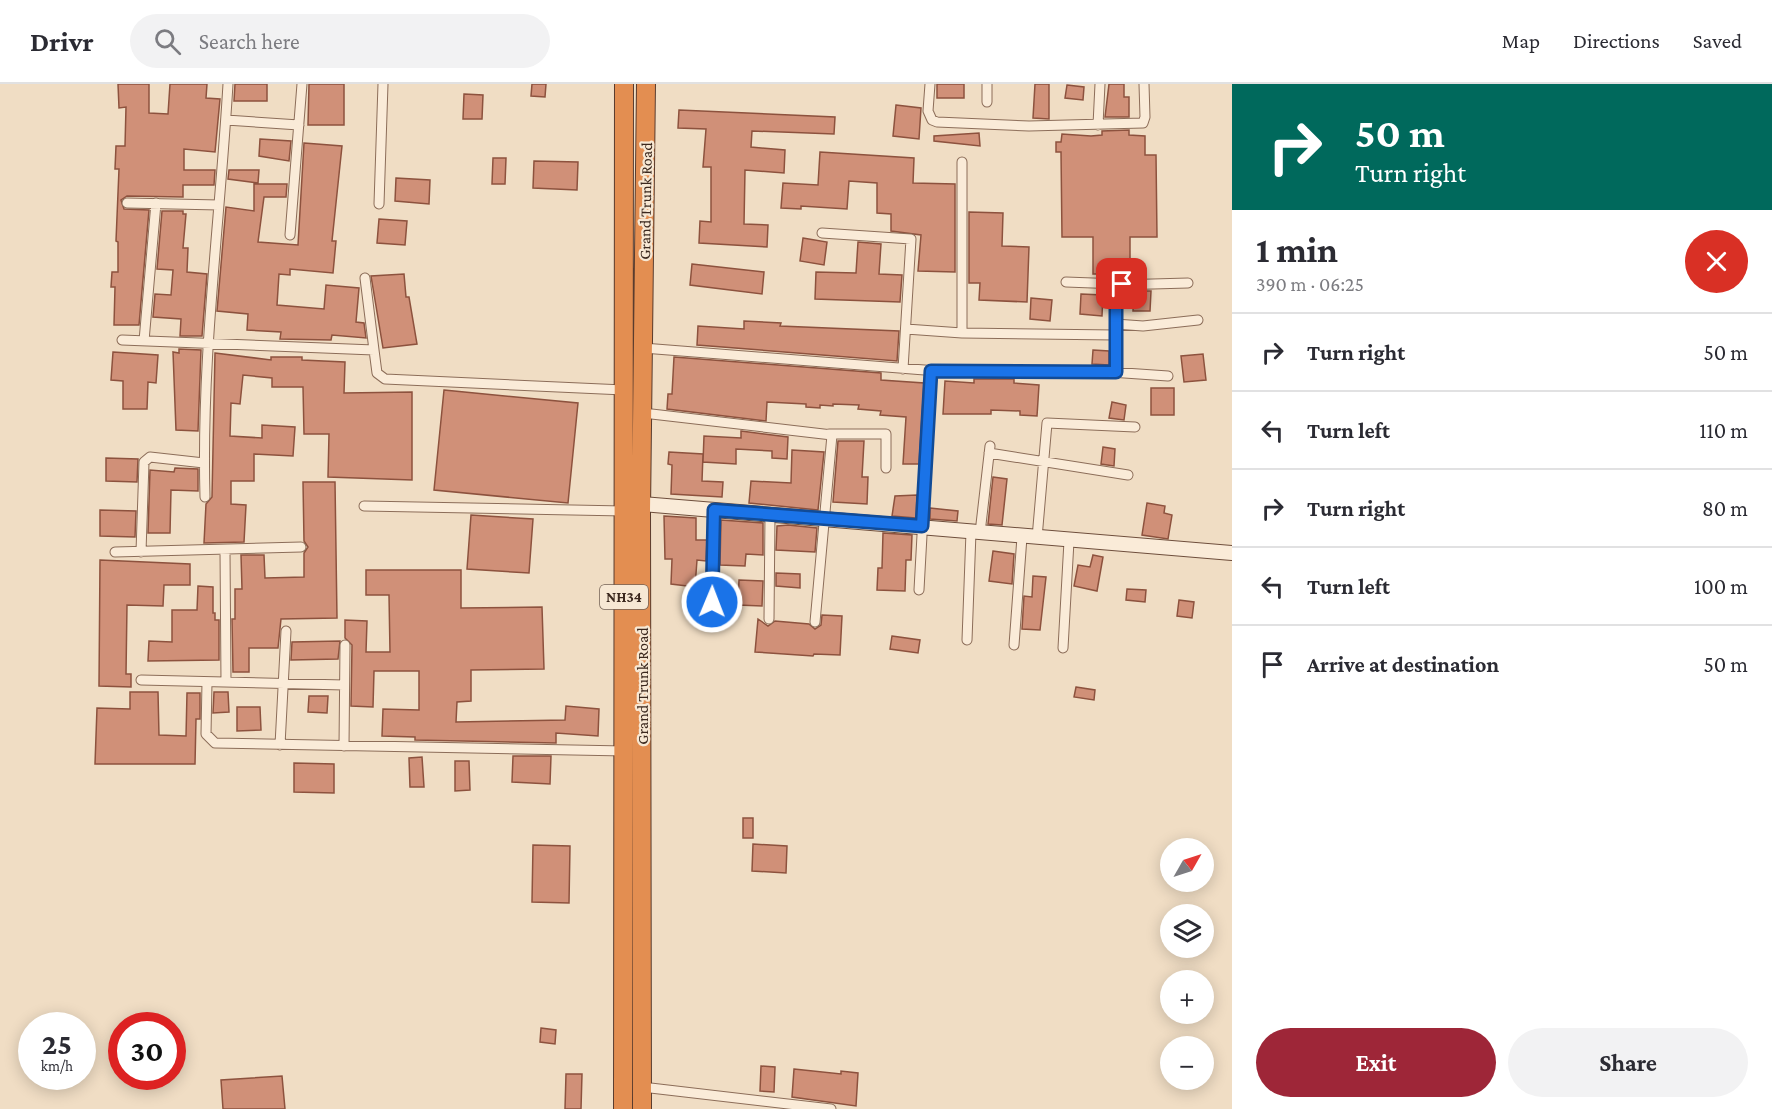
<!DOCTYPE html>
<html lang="en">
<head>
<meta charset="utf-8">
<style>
  body { margin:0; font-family:"Crimson Pro",serif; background:#f2f2f3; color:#2b2b33; height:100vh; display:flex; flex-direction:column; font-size:22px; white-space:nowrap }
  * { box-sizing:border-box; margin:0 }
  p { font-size:20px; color:#7c7c81 }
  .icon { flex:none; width:33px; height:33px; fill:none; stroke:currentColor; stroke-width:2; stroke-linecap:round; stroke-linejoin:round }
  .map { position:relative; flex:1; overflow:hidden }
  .details { display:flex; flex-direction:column; background:#fff; width:540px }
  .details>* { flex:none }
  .guide { background:#00695c; color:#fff; overflow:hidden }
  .needle { width:39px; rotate:51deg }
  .buttons { position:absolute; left:1160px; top:754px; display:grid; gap:12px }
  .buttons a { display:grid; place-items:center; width:54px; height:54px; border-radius:50%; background:#fff; box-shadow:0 3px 15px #0003; font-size:30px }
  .speed { position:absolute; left:18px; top:928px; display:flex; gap:12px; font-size:30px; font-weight:700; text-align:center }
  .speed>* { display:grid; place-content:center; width:78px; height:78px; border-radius:50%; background:#fff; box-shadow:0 3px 15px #0003; line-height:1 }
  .speed small { font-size:15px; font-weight:400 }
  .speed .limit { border:9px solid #d22; background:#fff; color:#111 }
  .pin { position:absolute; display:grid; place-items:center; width:51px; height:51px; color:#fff; margin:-26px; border-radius:12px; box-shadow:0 3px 9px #0006 }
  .me { position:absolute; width:66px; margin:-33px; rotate:1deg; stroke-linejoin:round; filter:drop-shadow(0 0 4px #0008) }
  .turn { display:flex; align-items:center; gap:21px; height:126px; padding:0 24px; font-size:27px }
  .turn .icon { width:78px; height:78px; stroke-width:2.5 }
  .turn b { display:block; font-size:42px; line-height:51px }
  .round { display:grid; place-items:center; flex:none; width:63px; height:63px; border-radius:32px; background:#f2f2f3 }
  .headline { display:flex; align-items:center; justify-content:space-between; height:102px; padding:0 24px }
  h1 { font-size:36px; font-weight:700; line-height:45px }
  .cta { display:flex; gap:12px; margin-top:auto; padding:12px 24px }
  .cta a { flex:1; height:69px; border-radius:36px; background:#9e2638; color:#fff; font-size:24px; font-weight:700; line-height:69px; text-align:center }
  .cta a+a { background:#f2f2f3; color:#2b2b33 }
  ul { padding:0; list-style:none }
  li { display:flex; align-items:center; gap:18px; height:78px; padding:0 24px; border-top:2px solid #e1e1e2 }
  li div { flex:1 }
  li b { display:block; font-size:22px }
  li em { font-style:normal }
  header { display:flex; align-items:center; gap:36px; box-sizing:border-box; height:84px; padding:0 30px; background:#fff; border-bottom:2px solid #e1e1e2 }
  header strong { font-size:28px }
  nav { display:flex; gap:33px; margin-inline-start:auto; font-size:21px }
  .search { width:420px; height:54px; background:#f2f2f3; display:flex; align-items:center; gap:15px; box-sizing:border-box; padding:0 21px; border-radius:33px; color:#7c7c81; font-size:22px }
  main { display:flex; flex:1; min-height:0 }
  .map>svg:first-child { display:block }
  .building { fill:#d09078; stroke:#8d523e; stroke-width:1.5 }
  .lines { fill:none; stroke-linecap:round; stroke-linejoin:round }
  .street-casing { stroke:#8c6d59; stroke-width:11 }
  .secondary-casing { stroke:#6e4e3c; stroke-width:16 }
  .highway-casing { stroke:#5a3c2e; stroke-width:20 }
  .street { stroke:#faebd8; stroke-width:9 }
  .secondary { stroke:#faebd8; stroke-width:14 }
  .highway { stroke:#e38e51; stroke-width:18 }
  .route-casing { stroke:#114b97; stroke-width:15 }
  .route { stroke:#1a73e8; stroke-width:10 }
  .labels { text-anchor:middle; stroke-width:4.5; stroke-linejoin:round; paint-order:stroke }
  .shield { fill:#f7e8d4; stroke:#736255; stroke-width:1.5 }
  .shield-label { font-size:15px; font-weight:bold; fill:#3b281e }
  .street-label { font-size:16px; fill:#3b281e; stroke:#f7e8d4 }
</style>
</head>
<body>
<header>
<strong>Drivr</strong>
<div class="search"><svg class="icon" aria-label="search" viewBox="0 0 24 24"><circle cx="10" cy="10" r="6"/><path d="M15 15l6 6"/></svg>Search here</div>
<nav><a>Map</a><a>Directions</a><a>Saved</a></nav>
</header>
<main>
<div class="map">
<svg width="1232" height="1025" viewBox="0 0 1232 1025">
  <rect width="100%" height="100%" fill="#f0ddc4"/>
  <path class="building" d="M118,0H149V29L168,30L170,0H207L206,14L220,15L215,68L184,65V86H215L214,101H183V113L127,112L121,116L124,125L149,126L139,241H114L115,203H111L112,188H118V158L116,157L119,85H115L116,62H125L126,23L119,24Z
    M235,0H267V17H234Z
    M309,0H344V41H308Z
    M532,0H546L545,13L531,12Z
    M937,0H964V14H937Z
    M1035,0H1049V35L1033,34Z
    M1109,0H1124V13H1129V33H1105Z
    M1067,1L1084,3L1083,16L1065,14Z
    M464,10L483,11L482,35H463Z
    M896,21L921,24L919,55L893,52Z
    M679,26L835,33L834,50L752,47L751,63L785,66L784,89L745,86L744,140L768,141L767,163L699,159L700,137L711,138V83H703L706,45L678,44Z
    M1129,46V51L1145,52V71H1156L1157,153H1130V190H1093V153H1062L1061,68H1056V58H1061L1062,50L1091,52L1102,51V47Z
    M979,49L980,62L934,57V52Z
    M260,55L291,57L289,77L259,72Z
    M304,59L342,62L332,157H336L333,189L290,185V191L279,190L277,221L324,225L326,201L359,204L356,238L364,239L366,254L332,251L331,256L280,255L281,248L247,246L248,230L217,227L226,123L254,127V100H287L286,113H264L258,158L298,161Z
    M820,68L914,74L913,99L955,100V188L918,187L921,151L891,147V130L877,129V99L849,97L847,125L801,122V125L781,124L783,99L818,101Z
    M493,74H506L505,100H492Z
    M534,77L578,78L577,106L533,104Z
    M229,86H259L258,99L228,95Z
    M396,94L430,96L429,120L395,117Z
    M162,127H183V130H186L183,164H188L187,188L207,190L202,252H180L181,235L153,233L155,210L171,211L173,186L157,185Z
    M969,128L1003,129L1002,162L1029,163L1027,218L979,216L980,199H969Z
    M379,135L407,137L405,161L377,159Z
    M803,154L827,158L824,181L800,177Z
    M858,158L881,160L879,190L902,191L900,218L815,215L816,188L856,189Z
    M692,180L764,188L762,210L690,201Z
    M404,190L406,213H409L417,260L383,264L371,192Z
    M1134,207H1151L1150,227H1133Z
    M1081,210L1103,211L1102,232L1080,230Z
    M1031,214L1052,216L1050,237L1030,235Z
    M744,237L781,239L780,242L899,247L897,277L697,261L698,242L744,245Z
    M179,265L201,266L198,347L176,346L173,268L179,269Z
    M1093,266L1109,267V281L1092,280Z
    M113,268L158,271L156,299L148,298L147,325H123V297L111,296Z
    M215,269L271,276V273H302V276L345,278L344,309L412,308V396L328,393L329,350H304L303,303H272V294L243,291L240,320L231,319L230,352L262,354V341L295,343L293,372L254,370V397H231V420L246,421L244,458L204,459L206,420L212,413Z
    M1203,270L1206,296L1184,298L1181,272Z
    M674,273L881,289V296L924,299L919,380H903L906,333L880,331L881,327L858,325L859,321L833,320V322L820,321V324L806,323V320L767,318L766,337L667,325L668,310H672Z
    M974,295H1014V299L1039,301L1037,332L1020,331V327L991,326V330H943L945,297L974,299Z
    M1151,304H1174V331H1151Z
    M444,306L578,319L568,419L434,406Z
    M1112,318L1126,321L1124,336L1109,334Z
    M741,347L788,353L787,375L772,374V367L736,365V380L703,378L704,352L741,354Z
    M838,357H864L862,393H868L867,420L833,418Z
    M1103,363L1115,365L1114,382L1101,380Z
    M792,366L824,368L818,426L749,419L751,397L791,399Z
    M669,368L703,370L702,397L723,398L722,413L671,410L672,381L668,380Z
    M106,374L138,375L137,398L106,397Z
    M175,384L198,385V407L171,406L170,449H148L150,386L174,388Z
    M993,393L1007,395L1002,441L988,440Z
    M303,398H335L337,534L281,535L278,564H249V588H233L232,535H235V505H242L241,471H264L265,494L304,493V469L308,463L304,457Z
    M917,411L916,434L892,432L895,412Z
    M1147,419L1165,422L1164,429L1172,431L1168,455L1142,451Z
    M930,424L958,427L957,437L930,435Z
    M100,426L136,427L135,453L100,452Z
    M471,431L533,435L529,489L467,485Z
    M664,432L696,434V456H707L706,477L697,476L695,503L671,500L672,475H665Z
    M721,436L763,439V471L746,470L745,482L720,481Z
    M788,441L817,444L815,468L776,466L777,442Z
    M883,449L912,451L911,476H906L905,507L877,506L878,484H882Z
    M993,467L1014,470L1012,500L989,497Z
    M1093,471L1103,473L1097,507L1074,502L1078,481L1090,483Z
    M100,476L190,480V501H164L163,522L127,521L126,590H131V603L99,602Z
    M366,486H461V524L542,523L544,585L471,586V617L457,618L456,638L565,636L566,622L599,625L598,652L556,649V659L415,656V653L382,652L383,625L419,626V587H374L373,623L351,622L352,561L345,554V536L367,537L366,568H390L389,511H366Z
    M776,489L800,490V504L776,502Z
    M1033,492L1046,493L1040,546L1022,545L1024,512L1032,513Z
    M739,496L763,497L762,522L738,521Z
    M198,502L213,503V529H215V536H219V576L148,577L149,557L172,558V526H197Z
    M1127,505L1146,506L1145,518L1126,516Z
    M1179,516L1194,518L1192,534L1177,532Z
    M822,531L842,532L840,571L814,570L813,572L755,568L758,535L768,542L775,537L809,540L815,545L821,541Z
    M892,552L920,556L918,569L890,565Z
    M340,557L338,575L291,576L292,558Z
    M1076,603L1095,606L1094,616L1074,613Z
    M130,608H158L159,651L186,652L187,609H200V635H196L195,680H95L97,624L130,625Z
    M214,608H228L229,628L213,629Z
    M309,612H328L327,629L308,628Z
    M237,623H260L261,646L237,647Z
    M513,672H551L550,700L512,698Z
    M422,673L424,703H410L409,674Z
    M455,677H469L470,706L455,707Z
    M294,679L334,680V709L294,708Z
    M743,734H753V754H743Z
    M753,760L787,762L786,789L752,787Z
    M533,761L570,762L569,819L532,818Z
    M541,944L556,946L555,960L540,958Z
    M761,982L775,983L774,1008L760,1007Z
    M794,985L841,990V987L858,989L856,1022L792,1013Z
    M566,990H582L581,1025H565Z
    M282,992L285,1025H223L221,996Z"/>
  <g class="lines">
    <g class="street-casing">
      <path id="street" d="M930,0L928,27L932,36L937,38L1029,42L1143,39L1145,33L1144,0
        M987,18V0
        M226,36L299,41
        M1098,41L1100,0
        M962,78V249
        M127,119L219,121
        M379,120L383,0
        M822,149L911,155L903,285
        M290,151L302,0
        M365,194L374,266
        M1066,198L1119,200
        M1115,240L1143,242L1198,236
        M906,245L962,249L1115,251
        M122,256L374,266L377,289L385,295L624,306
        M144,257L156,119
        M643,264L950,288H1110L1168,292
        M1116,288L1117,201L1188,199
        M643,329L832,351L815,538
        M829,350H886V384
        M989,369L1128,391
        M205,413C201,275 220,137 228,0
        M364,422L624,427
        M980,449L990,362
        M1037,454L1047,339L1135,343
        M225,467L226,598
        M115,468L301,463
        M141,468L144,378L150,373L204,379
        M919,506L931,287
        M712,518L714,426
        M769,535L770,431
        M967,556L971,448
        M1014,561L1022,453
        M1063,564L1069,457
        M141,596L344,601
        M207,598L206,650L215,659L625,667
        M280,661L286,547
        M344,662L345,561
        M642,1003L831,1025"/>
    </g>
    <g class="secondary-casing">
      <path id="secondary" d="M642,420L1232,469"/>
    </g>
    <g class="highway-casing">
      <path id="highway" d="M623,1025L624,0
        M642,1025L641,427L646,0"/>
    </g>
    <use href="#street" class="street"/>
    <use href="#secondary" class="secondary"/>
    <use href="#highway" class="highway"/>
  </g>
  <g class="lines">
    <g class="route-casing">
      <path id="route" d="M712,518L714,426L922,442L931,287L1116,288V204L1122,200"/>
    </g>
    <use href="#route" class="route"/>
  </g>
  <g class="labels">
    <rect class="shield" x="600" y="501" width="48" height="24" rx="4.5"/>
    <g class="shield-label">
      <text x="624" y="518">NH34</text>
    </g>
    <g class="street-label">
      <text transform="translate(645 117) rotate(-89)" y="6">Grand Trunk Road</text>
      <text transform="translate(642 602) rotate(-90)" y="6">Grand Trunk Road</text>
    </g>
  </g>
</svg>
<div class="buttons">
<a><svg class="needle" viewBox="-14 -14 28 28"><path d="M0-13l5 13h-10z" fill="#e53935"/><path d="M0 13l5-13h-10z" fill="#7c7c81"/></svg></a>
<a><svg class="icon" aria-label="layers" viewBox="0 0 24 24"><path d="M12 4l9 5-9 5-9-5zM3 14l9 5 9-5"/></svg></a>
<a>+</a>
<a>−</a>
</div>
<div class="speed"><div>25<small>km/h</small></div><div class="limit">30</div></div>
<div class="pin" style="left:1122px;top:200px;background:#d93025"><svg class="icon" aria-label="arrive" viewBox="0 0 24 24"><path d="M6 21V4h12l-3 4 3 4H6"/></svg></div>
<svg class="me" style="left:712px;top:518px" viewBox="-20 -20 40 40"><circle r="17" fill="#1a73e8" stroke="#fff" stroke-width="3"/><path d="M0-11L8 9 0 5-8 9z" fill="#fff"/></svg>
</div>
<section class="details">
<div class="guide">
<div class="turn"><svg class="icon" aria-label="right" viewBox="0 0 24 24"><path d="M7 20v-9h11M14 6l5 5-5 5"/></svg><div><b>50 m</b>Turn right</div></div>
</div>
<div class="headline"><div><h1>1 min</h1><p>390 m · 06:25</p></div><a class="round" style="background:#d93025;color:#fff"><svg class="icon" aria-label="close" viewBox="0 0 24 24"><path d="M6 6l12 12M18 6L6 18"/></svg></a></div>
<ul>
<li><svg class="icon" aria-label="right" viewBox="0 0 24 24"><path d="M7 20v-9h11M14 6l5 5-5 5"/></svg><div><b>Turn right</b></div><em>50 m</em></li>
<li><svg class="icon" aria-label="left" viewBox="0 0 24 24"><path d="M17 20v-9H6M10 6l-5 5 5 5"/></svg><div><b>Turn left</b></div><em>110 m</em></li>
<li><svg class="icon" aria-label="right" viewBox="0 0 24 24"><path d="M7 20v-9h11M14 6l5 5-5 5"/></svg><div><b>Turn right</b></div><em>80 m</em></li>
<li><svg class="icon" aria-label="left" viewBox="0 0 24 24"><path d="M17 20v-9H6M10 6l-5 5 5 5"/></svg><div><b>Turn left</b></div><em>100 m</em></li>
<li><svg class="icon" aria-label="arrive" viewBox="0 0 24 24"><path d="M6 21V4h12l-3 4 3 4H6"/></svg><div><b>Arrive at destination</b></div><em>50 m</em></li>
</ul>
<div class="cta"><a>Exit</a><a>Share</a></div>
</section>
</main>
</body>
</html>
